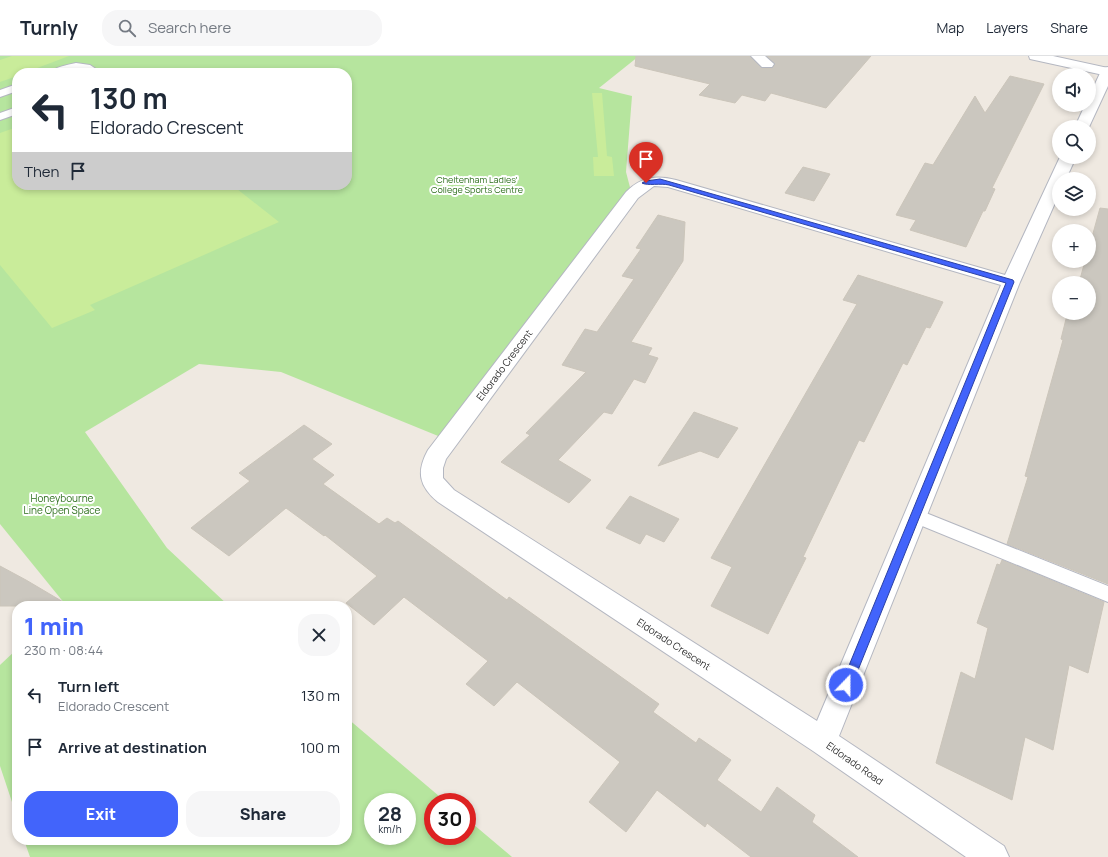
<!DOCTYPE html>
<html lang="en">
<head>
<meta charset="utf-8">
<style>
  body { margin:0; font-family:Manrope,sans-serif; background:#f6f6f7; color:#1f2937; height:100vh; display:flex; flex-direction:column; font-size:15px; white-space:nowrap }
  * { box-sizing:border-box; margin:0 }
  p { font-size:13px; color:#747a83 }
  .icon { flex:none; width:22px; height:22px; fill:none; stroke:currentColor; stroke-width:2; stroke-linecap:round; stroke-linejoin:round }
  .map { position:relative; flex:1; overflow:hidden }
  .panel { position:absolute; left:12px; top:545px; width:340px; height:244px; display:flex; flex-direction:column; background:#fff; border-radius:16px; box-shadow:0 2px 6px #0003 }
  .panel>* { flex:none }
  .hud { position:absolute; left:12px; top:12px; width:340px; height:122px; border-radius:16px; box-shadow:0 2px 6px #0003; background:#fff; color:#1f2937; overflow:hidden }
  .fabs { position:absolute; left:1052px; top:12px; display:grid; gap:8px }
  .fabs a { display:grid; place-items:center; width:44px; height:44px; border-radius:50%; background:#fff; box-shadow:0 2px 6px #0003; font-size:20px }
  .speed { position:absolute; left:364px; top:737px; display:flex; gap:8px; font-size:20px; font-weight:700; text-align:center }
  .speed>* { display:grid; place-content:center; width:52px; height:52px; border-radius:50%; background:#fff; box-shadow:0 2px 6px #0003; line-height:1 }
  .speed small { font-size:10px; font-weight:400 }
  .speed .limit { border:6px solid #d22; background:#fff; color:#111 }
  .pin { position:absolute; display:grid; place-items:center; width:34px; height:34px; color:#fff; margin:-41px -17px; border-radius:50% 50% 50% 0; rotate:-45deg; box-shadow:0 0 4px #0007 }
  .pin .icon { rotate:45deg }
  .me { position:absolute; width:44px; margin:-22px; rotate:22deg; stroke-linejoin:round; filter:drop-shadow(0 0 3px #0008) }
  .turn { display:flex; align-items:center; gap:14px; height:84px; padding:0 12px; font-size:18px }
  .turn .icon { width:52px; height:52px; stroke-width:2.5 }
  .turn b { display:block; font-size:28px; line-height:34px }
  .then { display:flex; align-items:center; height:38px; padding:0 12px; background:#0003; gap:8px; font-size:15px }
  .round { display:grid; place-items:center; flex:none; width:42px; height:42px; border-radius:16px; background:#f6f6f7 }
  .headline { display:flex; align-items:center; justify-content:space-between; height:68px; padding:0 12px }
  h1 { font-size:24px; font-weight:800; line-height:30px; color:#4264fb }
  .cta { display:flex; gap:8px; margin-top:auto; padding:8px 12px }
  .cta a { flex:1; height:46px; border-radius:16px; background:#4264fb; color:#fff; font-size:16px; font-weight:800; line-height:46px; text-align:center }
  .cta a+a { background:#f6f6f7; color:#1f2937 }
  ul { padding:0; list-style:none }
  li { display:flex; align-items:center; gap:12px; height:52px; padding:0 12px }
  li div { flex:1 }
  li b { display:block; font-size:15px }
  li em { font-style:normal }
  header { display:flex; align-items:center; gap:24px; box-sizing:border-box; height:56px; padding:0 20px; background:#fff; border-bottom:1px solid #e0e1e3 }
  header strong { font-size:19px }
  nav { display:flex; gap:22px; margin-inline-start:auto; font-size:14px }
  .search { width:280px; height:36px; background:#f6f6f7; display:flex; align-items:center; gap:10px; box-sizing:border-box; padding:0 14px; border-radius:16px; color:#747a83; font-size:15px }
  .map>svg:first-child { display:block }
  .green { fill:#b6e59e; fill-rule:evenodd }
  .pitch { fill:#c9ec9a }
  .building { fill:#cbc7bf; stroke:#cbc5ba }
  .lines { fill:none; stroke-linecap:round; stroke-linejoin:round }
  .service-casing { stroke:#b4b7c1; stroke-width:2 }
  .minor-casing { stroke:#b4b7c1; stroke-width:2 }
  .tertiary-casing { stroke:#b4b7c1; stroke-width:2 }
  .service { fill:#fff; fill-rule:evenodd }
  .minor { fill:#fff; fill-rule:evenodd }
  .tertiary { fill:#fff; fill-rule:evenodd }
  .route { fill:#4264fb; stroke:#2b41a3 }
  .labels { text-anchor:middle; stroke-width:4; stroke-linejoin:round; paint-order:stroke }
  .far-park-label { font-size:9px; fill:#2c6e1b; stroke:#fff }
  .street-label { font-size:10px; fill:#2e2e2e; stroke:#fff }
  .park-label { font-size:10px; fill:#2c6e1b; stroke:#fff }
</style>
</head>
<body>
<header>
<strong>Turnly</strong>
<div class="search"><svg class="icon" aria-label="search" viewBox="0 0 24 24"><circle cx="10" cy="10" r="6"/><path d="M15 15l6 6"/></svg>Search here</div>
<nav><a>Map</a><a>Layers</a><a>Share</a></nav>
</header>
<div class="map">
<svg width="1108" height="801" viewBox="0 0 1108 801">
  <rect width="100%" height="100%" fill="#efe9e1"/>
  <path class="green" d="M0,0H639L599,32L632,40L626,116L632,139L448,384L281,316L199,308L85,376L167,492L229,550H63L65,548L0,468ZM17,17H347V129H17Z
    M17,593V761L0,710V609Z
    M347,662L446,746H433V780H467V763L512,801H30L24,784H347ZM373,746H407V780H373Z"/>
  <path class="pitch" d="M12,0H69L24,17H17V20L0,26V4Z
    M592,37H602L607,100L612,101L614,120H594L593,101H598Z
    M17,71V129H232L279,166L90,249L95,254L52,272L0,209V77Z"/>
  <path class="building" d="M636,0H750L762,12H772L775,9L767,0H871L826,52L771,37L765,45L742,39L735,47L699,39L710,28L635,10Z
    M1010,20L1044,28L992,132L995,133L985,155H983L966,191L910,174L916,164L896,159L925,107L933,109L975,40L985,57Z
    M803,111L830,118L814,145L785,137Z
    M1100,152L1108,153V528L1007,488L1028,421L1025,420L1063,284L1061,283L1067,259L1070,260L1071,257H1089V227H1079L1085,205H1089V192Z
    M658,159L685,166L683,205L631,286L652,292L648,299L658,302L645,327L634,323L612,358L604,356L558,404L591,424L569,447L501,406L530,379L526,377L586,316L562,309L585,273L597,276L634,223L622,220L641,193L636,192Z
    M858,219L943,246L930,272L926,271L907,309L903,307L864,386L859,384L803,501L806,502L768,578L711,550L732,511L711,502L857,248L843,244Z
    M694,356L738,372L718,402L700,395L658,410Z
    M304,369L332,388L312,403L334,419L323,428L379,468L387,462L395,467L398,465L507,544L509,541L659,648L653,656L696,687L699,682L731,704L717,724L761,756L777,731L815,759L812,766L858,801H751L707,767L705,771L657,734L626,776L589,746L620,706L517,626L494,650L466,628L488,605L404,541L374,569L346,547L377,520L325,479L324,480L286,452L229,500L191,472L250,425L239,417Z
    M630,440L679,463L664,486L646,478L640,488L606,472Z
    M1002,504L1104,546L1088,617L1069,609L1053,694L1025,681L1012,744L936,707L961,616L975,623L988,572L977,567L997,508L1000,509Z
    M0,510L26,524L70,550H0Z"/>
  <g class="lines">
    <g class="service-casing">
      <path id="service" d="M76,7L90,9L102,17H91L81,13L62,17H48C55,11 67,9 76,7Z
        M17,28V35L0,41V34Z
        M17,51V58L0,64V57Z
        M916,453L1108,530V546L910,465L908,460L910,455Z"/>
    </g>
    <g class="minor-casing">
      <path id="minor" d="M751,0H765L774,8L772,11H762Z
        M1108,11V30L1089,71H1075L1085,49H1089V41L1101,15L1103,12Z
        M1060,101H1076L1066,123H1059V138L1020,226L839,680L1004,790L1009,801H966L813,695L438,446C419,430 416,416 428,394L626,136C641,121 656,119 676,124L1005,219ZM654,130L668,131L1001,229L817,665L454,434L443,422V412L446,403L638,142Z"/>
    </g>
    <g class="tertiary-casing">
      <path id="tertiary" d="M1029,0H1053L1108,12V20L1030,3Z"/>
    </g>
    <use href="#service" class="service"/>
    <use href="#minor" class="minor"/>
    <use href="#tertiary" class="tertiary"/>
  </g>
  <path class="route" d="M660,123L1013,224L1014,226L852,629L850,633L846,634L842,633L841,629L1006,227L669,129C661,127 647,130 642,127L646,125Z"/>
  <g class="labels">
    <g class="far-park-label">
      <text x="477" y="127">Cheltenham Ladies'<tspan x="477" dy="10">College Sports Centre</tspan></text>
    </g>
    <g class="street-label">
      <text transform="translate(504 309) rotate(-53)" y="4">Eldorado Crescent</text>
      <text transform="translate(674 588) rotate(33)" y="4">Eldorado Crescent</text>
      <text transform="translate(855 707) rotate(35)" y="4">Eldorado Road</text>
    </g>
    <g class="park-label">
      <text x="62" y="446">Honeybourne<tspan x="62" dy="12">Line Open Space</tspan></text>
    </g>
  </g>
</svg>
<div class="fabs">
<a><svg class="icon" aria-label="sound" viewBox="0 0 24 24"><path d="M4 9h4l5-4v14l-5-4H4zM17 9q2 3 0 6"/></svg></a>
<a><svg class="icon" aria-label="search" viewBox="0 0 24 24"><circle cx="10" cy="10" r="6"/><path d="M15 15l6 6"/></svg></a>
<a><svg class="icon" aria-label="layers" viewBox="0 0 24 24"><path d="M12 4l9 5-9 5-9-5zM3 14l9 5 9-5"/></svg></a>
<a>+</a>
<a>−</a>
</div>
<div class="speed"><div>28<small>km/h</small></div><div class="limit">30</div></div>
<div class="pin" style="left:646px;top:127px;background:#d93025"><svg class="icon" aria-label="arrive" viewBox="0 0 24 24"><path d="M6 21V4h12l-3 4 3 4H6"/></svg></div>
<svg class="me" style="left:846px;top:629px" viewBox="-20 -20 40 40"><circle r="17" fill="#4264fb" stroke="#fff" stroke-width="3"/><path d="M0-11L8 9 0 5-8 9z" fill="#fff"/></svg>
<div class="hud">
<div class="turn"><svg class="icon" aria-label="left" viewBox="0 0 24 24"><path d="M17 20v-9H6M10 6l-5 5 5 5"/></svg><div><b>130 m</b>Eldorado Crescent</div></div>
<div class="then">Then<svg class="icon" aria-label="arrive" viewBox="0 0 24 24"><path d="M6 21V4h12l-3 4 3 4H6"/></svg></div>
</div>
<section class="panel">
<div class="headline"><div><h1>1 min</h1><p>230 m · 08:44</p></div><a class="round"><svg class="icon" aria-label="close" viewBox="0 0 24 24"><path d="M6 6l12 12M18 6L6 18"/></svg></a></div>
<ul>
<li><svg class="icon" aria-label="left" viewBox="0 0 24 24"><path d="M17 20v-9H6M10 6l-5 5 5 5"/></svg><div><b>Turn left</b><p>Eldorado Crescent</p></div><em>130 m</em></li>
<li><svg class="icon" aria-label="arrive" viewBox="0 0 24 24"><path d="M6 21V4h12l-3 4 3 4H6"/></svg><div><b>Arrive at destination</b></div><em>100 m</em></li>
</ul>
<div class="cta"><a>Exit</a><a>Share</a></div>
</section>
</div>
</body>
</html>
